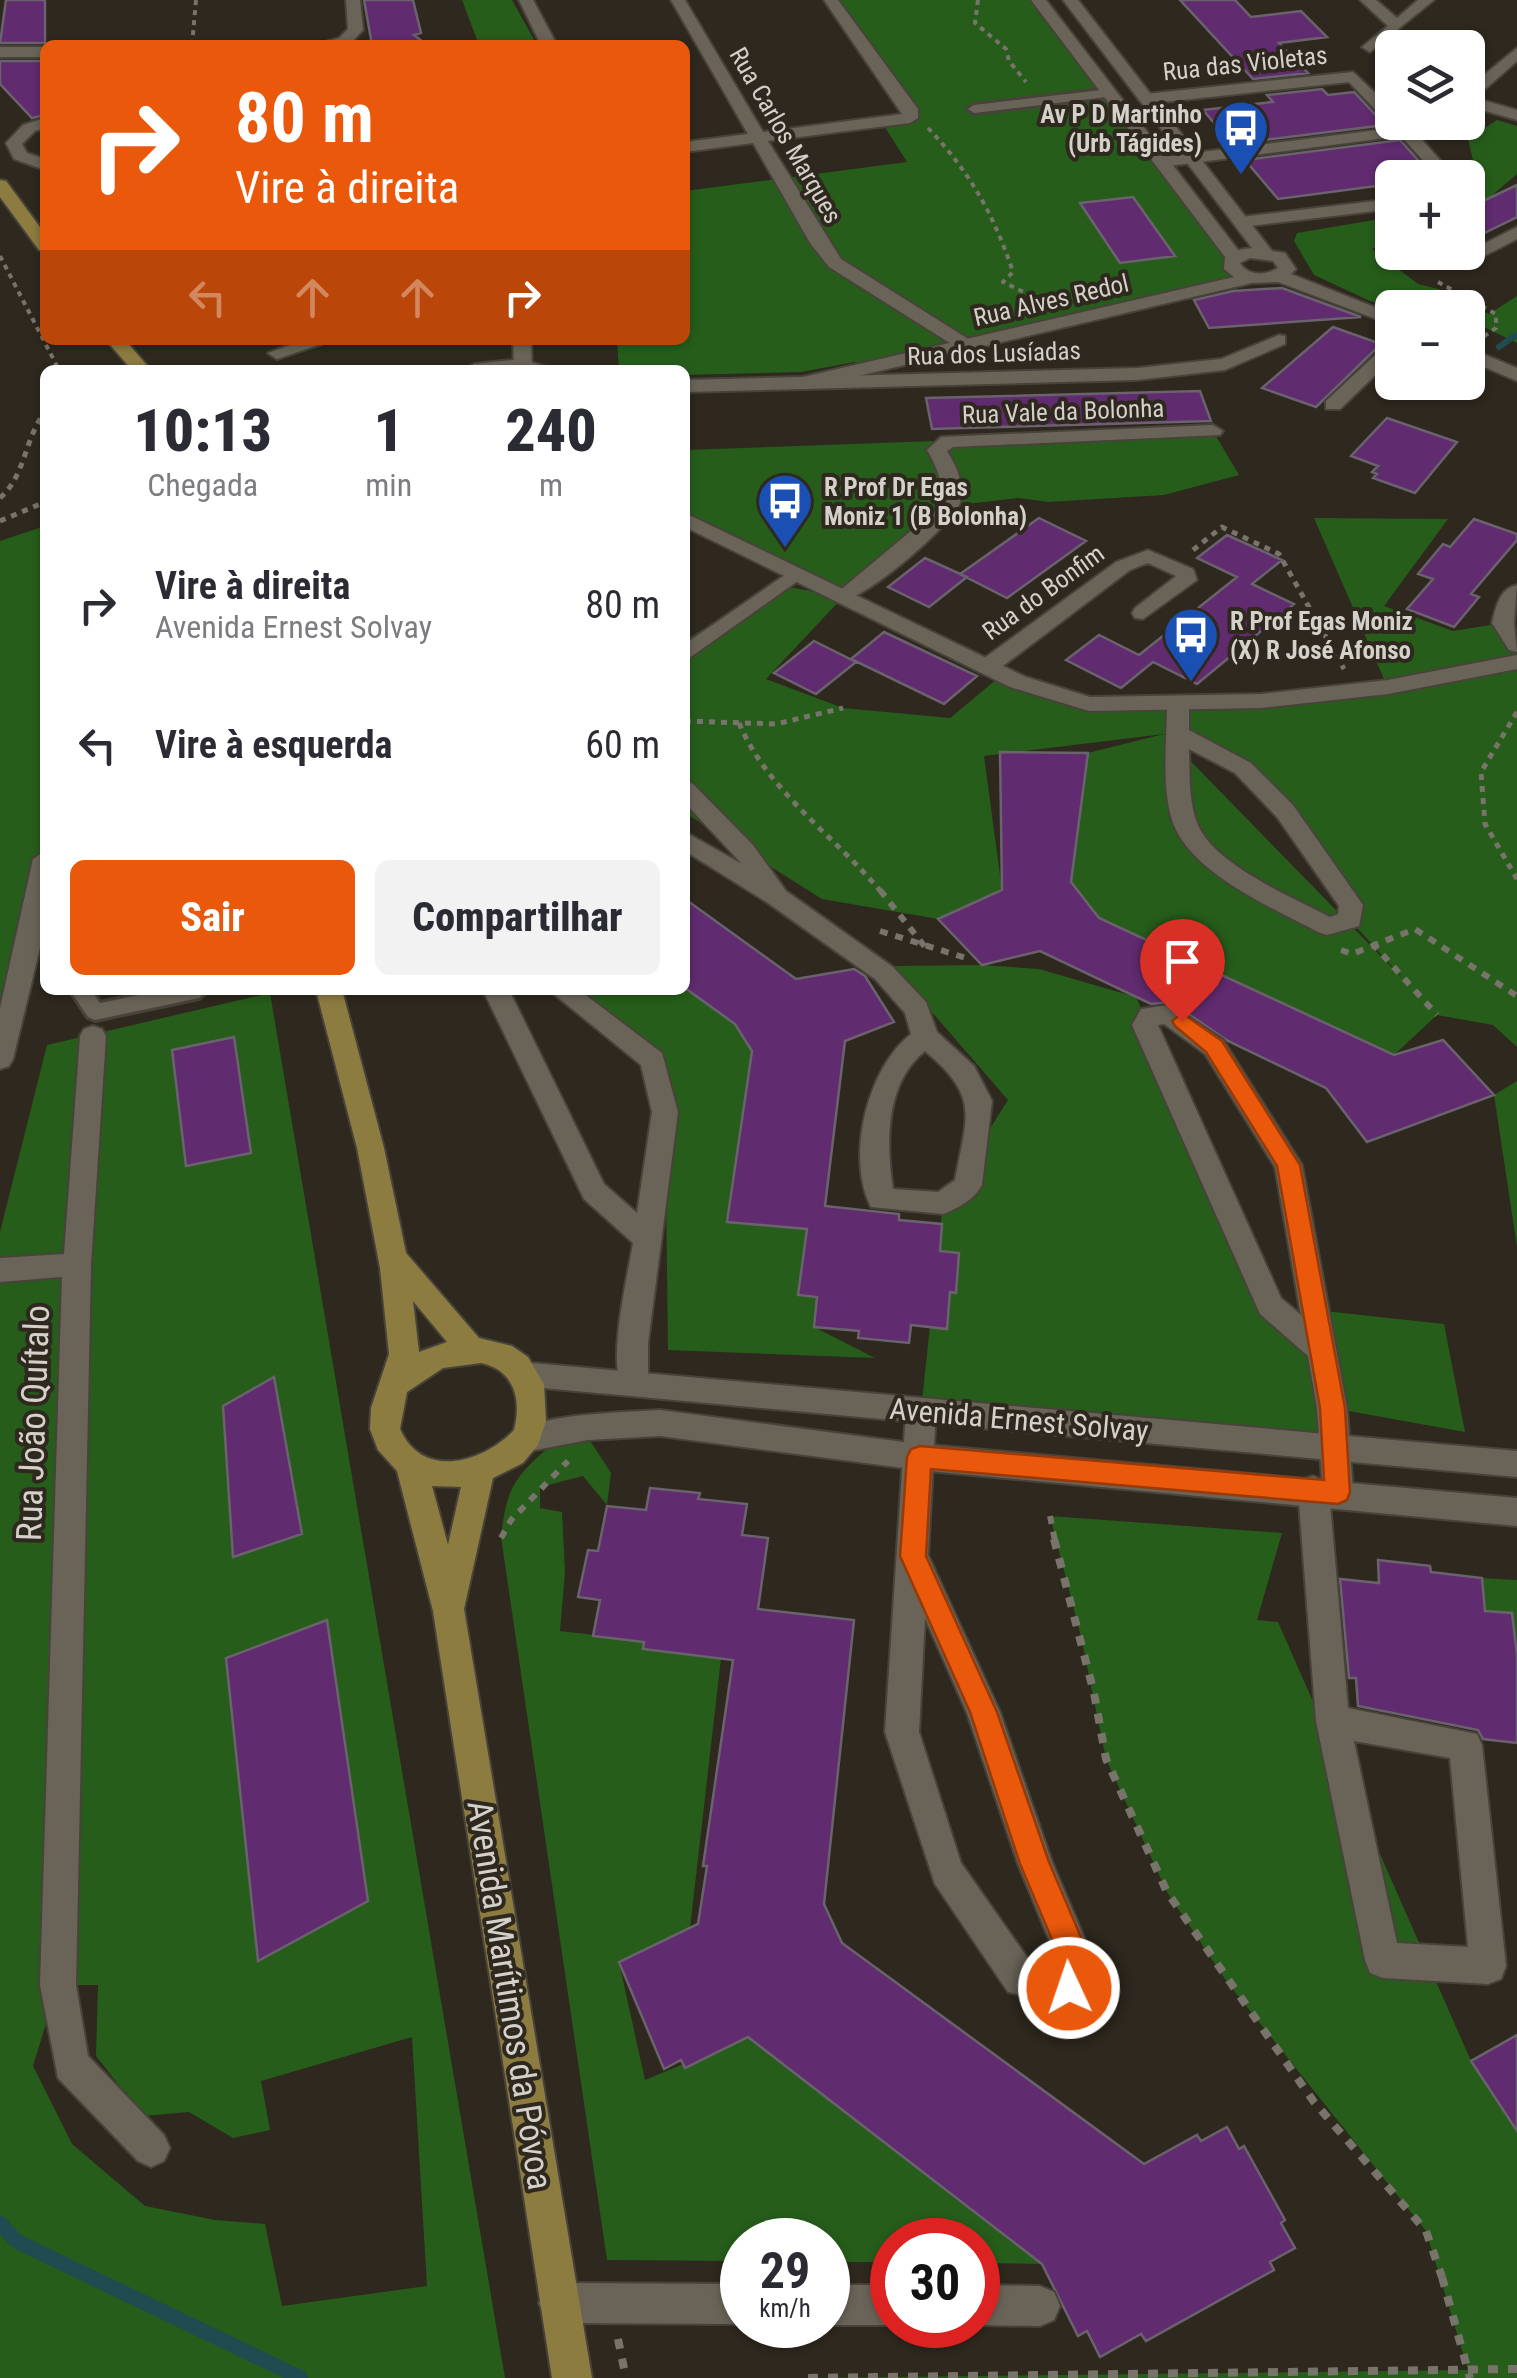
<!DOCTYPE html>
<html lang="pt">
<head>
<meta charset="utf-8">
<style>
  body { margin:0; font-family:"Roboto Condensed",sans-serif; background:#f2f2f3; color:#2b2b33; height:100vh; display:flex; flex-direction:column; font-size:38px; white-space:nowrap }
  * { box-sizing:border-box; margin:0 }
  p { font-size:32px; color:#7c7c81 }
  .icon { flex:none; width:55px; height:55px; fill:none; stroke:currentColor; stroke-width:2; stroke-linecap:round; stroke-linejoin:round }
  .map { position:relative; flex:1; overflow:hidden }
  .drawer { position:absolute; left:40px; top:365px; width:650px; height:630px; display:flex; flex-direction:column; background:#fff; border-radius:15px; box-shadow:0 2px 8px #0004 }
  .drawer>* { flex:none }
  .top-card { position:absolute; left:40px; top:40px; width:650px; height:305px; border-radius:15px; box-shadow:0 2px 8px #0004; background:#ea580c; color:#fff; overflow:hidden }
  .buttons { position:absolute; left:1375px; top:30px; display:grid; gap:20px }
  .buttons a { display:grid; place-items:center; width:110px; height:110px; border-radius:15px; background:#fff; box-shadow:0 2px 8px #0004; font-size:50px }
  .speed { position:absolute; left:720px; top:2218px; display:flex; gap:20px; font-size:50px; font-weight:700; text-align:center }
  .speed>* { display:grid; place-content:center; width:130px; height:130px; border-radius:50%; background:#fff; box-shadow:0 2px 8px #0004; line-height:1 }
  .speed small { font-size:25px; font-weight:400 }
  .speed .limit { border:15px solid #d22; background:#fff; color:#111 }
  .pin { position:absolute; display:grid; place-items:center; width:85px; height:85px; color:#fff; margin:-102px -42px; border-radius:50% 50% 50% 0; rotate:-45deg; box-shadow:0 0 10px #0007 }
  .pin .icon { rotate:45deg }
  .me { position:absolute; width:110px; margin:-55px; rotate:357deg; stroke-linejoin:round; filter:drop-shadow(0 0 8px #0008) }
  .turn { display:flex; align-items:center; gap:35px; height:210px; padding:0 30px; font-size:45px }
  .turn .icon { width:130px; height:130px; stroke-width:2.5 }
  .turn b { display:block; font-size:70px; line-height:85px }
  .lanes { display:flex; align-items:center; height:95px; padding:0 30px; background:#0003; justify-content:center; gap:50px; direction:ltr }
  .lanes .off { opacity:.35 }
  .eta { display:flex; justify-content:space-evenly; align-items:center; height:170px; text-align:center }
  .eta b { font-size:60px; font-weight:800; line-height:70px }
  .button { display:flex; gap:20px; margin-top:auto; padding:20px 30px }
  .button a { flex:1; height:115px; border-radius:15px; background:#ea580c; color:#fff; font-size:40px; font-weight:800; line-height:115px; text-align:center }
  .button a+a { background:#f2f2f3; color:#2b2b33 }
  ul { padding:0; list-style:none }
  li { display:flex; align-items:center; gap:30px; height:140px; padding:0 30px }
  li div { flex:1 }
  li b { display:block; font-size:38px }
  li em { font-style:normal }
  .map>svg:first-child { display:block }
  .green { fill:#265d1b; fill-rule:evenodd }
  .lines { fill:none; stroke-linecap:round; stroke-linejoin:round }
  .stream-far1 { stroke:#1f4c50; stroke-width:6 }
  .stream { stroke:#1f4c50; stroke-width:15 }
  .building { fill:#602b6f; stroke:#6a626d; stroke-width:2.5 }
  .service-casing { stroke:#47433a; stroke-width:6 }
  .minor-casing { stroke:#47433a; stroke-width:4 }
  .tertiary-casing { stroke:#47433a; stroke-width:4 }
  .primary-casing { stroke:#47433a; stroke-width:4 }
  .path-far3 { stroke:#79746b; stroke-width:4; stroke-dasharray:5 5; stroke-linecap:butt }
  .path-far2 { stroke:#79746b; stroke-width:5; stroke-dasharray:6 6; stroke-linecap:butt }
  .path-far1 { stroke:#79746b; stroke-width:6; stroke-dasharray:8 8; stroke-linecap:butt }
  .path { stroke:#79746b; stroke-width:8; stroke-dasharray:10 10; stroke-linecap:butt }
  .service { fill:#6a6458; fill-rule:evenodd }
  .minor { fill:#6a6458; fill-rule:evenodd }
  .tertiary { fill:#6a6458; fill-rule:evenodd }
  .primary { fill:#8d7c40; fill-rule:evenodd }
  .path-bridge { stroke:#79746b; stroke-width:8; stroke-dasharray:10 10; stroke-linecap:butt }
  .route { fill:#ea580c; stroke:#983908; stroke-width:2.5 }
  .labels { text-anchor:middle; stroke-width:8; stroke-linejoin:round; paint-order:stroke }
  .far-street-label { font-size:25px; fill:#d4d1ca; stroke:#2e281e }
  .far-poi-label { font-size:25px; font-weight:bold; fill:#d4d1ca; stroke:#2e281e; text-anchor:start }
  .street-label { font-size:30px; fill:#d4d1ca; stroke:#2e281e }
  .near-street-label { font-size:35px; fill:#d4d1ca; stroke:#2e281e }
</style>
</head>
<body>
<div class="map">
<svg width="1517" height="2378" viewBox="0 0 1517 2378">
  <rect width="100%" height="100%" fill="#2e281e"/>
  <path class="green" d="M462,0H512L537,45H479Z
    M829,0H1038L1246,278L861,372L855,362L801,372L685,375V370H619L617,340H685V191L907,162L883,124L909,118Z
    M1497,120L1517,126V174L1483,203L1468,139Z
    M1392,217V241L1372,249L1418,284L1438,289L1489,314L1517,296V343L1486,328L1468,324V308L1395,307L1370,301L1314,275L1294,241L1297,233Z
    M1213,431L1239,475L1164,495L1048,502L1019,498L950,506L843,597L766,679L843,708L950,718L1003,674L1090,704L1178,703L1387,686L1314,518L1448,519L1384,606L1453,631L1503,623L1517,645V1047L1493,1025L1437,1015L1394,1055L1099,918L1071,882L1088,753L1164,734L984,756L1002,890L938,919L822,899L685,813V640L778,585L838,596L685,519V450ZM1169,739L1243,768L1350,920L1407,983Z
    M45,526V859L0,1059V541Z
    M982,965L1039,969L1136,997L1270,1306L1321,1349L1315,1310L1444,1324L1465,1432L1332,1408L1335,1449L921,1411L943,1203L1008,1100L892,966Z
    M685,988L735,1024L752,1051L727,1222L813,1229L803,1257L798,1294L817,1297L814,1327L875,1358L668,1350L665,1112L653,1060L562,990Z
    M270,993L505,2378H0V1232L47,1045ZM58,1985H98L96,2056L143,2116L189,2112L233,2138L270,2130L261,2081L412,2037L427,2286L282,2306L265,2224L215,2220L145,2206L72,2144L33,2066Z
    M1517,1081V1247L1494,1095Z
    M591,1442L611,1473L607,1505L583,1476L540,1487V1508L562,1512L565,1572L560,1631L722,1650L690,1928L619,1962L645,2080L748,2037L1054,2264L978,2263V2240H892V2262H828V2240H742V2261L607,2260L501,1537C507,1486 514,1478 552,1444Z
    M1050,1516L1282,1533L1257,1620L1278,1622L1471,2061L1517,2131V2378H808L1468,2370L1426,2231L1227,1982L1167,1892L1106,1759L1081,1637Z
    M1482,1578L1517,1580V1688L1512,1614L1485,1611Z"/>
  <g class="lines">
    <path class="stream-far1" d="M1499,347L1517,334"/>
    <path class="stream" d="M0,2223L16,2241L301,2378"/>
  </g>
  <path class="building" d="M6,0H45V43H0Z
    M364,0H413L421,33L414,35L427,45H372Z
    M1180,0H1235L1251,17L1301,11L1327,37L1279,43L1308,73L1253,79Z
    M0,61H45V115L32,118L0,84Z
    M1322,89L1328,95L1354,92L1385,125L1232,144L1203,110L1273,102L1267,95Z
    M1400,140L1434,178H1392V184L1278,199L1245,160Z
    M1517,185V217L1468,241V208Z
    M1133,197L1175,256L1120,263L1080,203Z
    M1282,288L1361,317L1209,328L1194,300L1233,291Z
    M1333,327L1381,344L1316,407L1262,388Z
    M1200,391L1211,421L932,429L926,398Z
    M1387,418L1457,442L1415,493L1373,478L1377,474L1372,472L1378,466L1351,456Z
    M1039,518L1086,541L1007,598L960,574Z
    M1474,519L1517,534V540L1471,594L1479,597L1454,627L1407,609L1433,579L1418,574L1443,544L1450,547Z
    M1227,535L1282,560L1252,584L1294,604L1197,684L1153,662L1121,688L1066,660L1099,635L1139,655L1237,577L1197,558Z
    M925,558L967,577L929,607L888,587Z
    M884,632L977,676L944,704L851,659Z
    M814,641L856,662L816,694L774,673Z
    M1000,752L1088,753L1071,882L1099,918L1394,1055L1443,1040L1494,1095L1367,1142L1326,1088L1228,1041L1171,1002L1151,1004L1040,951L982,965L938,919L1002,890Z
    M685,899L796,979L854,969L865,976L894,1022L845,1041L825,1206L899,1214V1220L942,1224L940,1251L959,1253L956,1293L950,1292L947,1329L911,1325L909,1343L858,1338L859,1331L814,1327L817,1297L798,1295L807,1229L727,1222L752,1051L735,1024L685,988Z
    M234,1037L251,1153L186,1166L172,1050Z
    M274,1377L302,1534L233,1557L223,1406Z
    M650,1488L700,1493L698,1499L747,1504L742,1535L768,1538L758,1609L854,1620L824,1904L842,1943L1144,2164L1197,2135L1201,2141L1227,2127L1239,2149L1244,2146L1285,2220L1281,2223L1295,2248L1270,2262L1274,2270L1146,2341L1141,2334L1100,2357L1087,2331L1078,2336L1042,2264L748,2037L685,2068L681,2060L664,2069L619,1962L698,1924L707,1866H703L733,1660L643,1649L644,1642L593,1636L600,1600L578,1597L588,1550L598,1551L607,1506L646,1510Z
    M1378,1560L1430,1566L1431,1572L1482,1578L1485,1611L1512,1613L1517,1655V1743L1483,1739L1478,1730L1358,1706L1356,1678H1349L1340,1579L1379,1583Z
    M327,1620L368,1901L258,1961L226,1658Z
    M1517,2035V2131L1471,2061Z"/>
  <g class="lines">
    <g class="service-casing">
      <path id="service" d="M1110,89L1116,93L1114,96L974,113L968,109L974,105Z
        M70,990H91L100,1003L163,990H209L199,998L95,1020L88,1017Z"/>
    </g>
    <g class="minor-casing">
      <path id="minor" d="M346,0H360L363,30L349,45H316L339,38L348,29Z
        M519,0H533L557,45H541Z
        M671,0H685L763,132L902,114L824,0H838L918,109V118L910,123L768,141L841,259L973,342V350H961L829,267L810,243L753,143L685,152V142L748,134Z
        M1360,0H1376L1397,18L1418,0H1434L1370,52L1362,47L1388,26Z
        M0,47H45V57H0Z
        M1517,48V61L1475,98L1517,110V120L1468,106V88Z
        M1353,72L1392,109V122H1432L1415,132L1456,178H1439L1401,136L1161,167L1153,162L1161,157L1393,128L1349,82L1146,104L1138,99L1146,94Z
        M45,118V128L35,131L22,144L27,153L45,159V170L14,159L6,143L23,125Z
        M1392,199V209L1241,227L1233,222L1241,217Z
        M1517,227V239C1493,251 1455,276 1429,258L1438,253L1468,252Z
        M1279,335L1285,336V344L1225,370L1137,380L803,389L794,383L803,377L1137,368L1221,359Z
        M304,340H333L277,359L268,353Z
        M513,340H531L532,370H514Z
        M1392,343V359L1340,409H1326V401L1386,345Z
        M1213,425L1223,431L1220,435L953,447L947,451C956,466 966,485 960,503C951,526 858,607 836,601L832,597L936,510C947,489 938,469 927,450L941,437Z
        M1148,550L1193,569L1197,580L1143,619L1135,618L1132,613L1135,608L1176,576L1148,563L1130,570L995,672H979L976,667L979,662L1116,562Z
        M795,568L805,574L802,578L685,661V644Z
        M1517,585L1514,623L1517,652L1509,650L1492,623C1496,607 1499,589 1517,585Z
        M1178,696L1189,703V730L1251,763L1293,805L1363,905L1359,926L1327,935L1318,932C1273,908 1189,873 1172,820C1161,784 1167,740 1167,703ZM1189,749L1235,773L1277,817L1339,906L1338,914L1330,917C1292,897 1215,865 1198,825C1188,802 1190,773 1189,749Z
        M685,781L693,784L753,845L786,891L893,967L926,1002L937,1032L974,1066L992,1101L982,1185C975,1199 957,1209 943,1214L871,1207C845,1157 868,1067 911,1034L905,1013L875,979L768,903L685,851V832L742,864L685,803ZM925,1051C980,1097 967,1115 955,1180L938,1192L893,1189C886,1143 885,1083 925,1051Z
        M45,851V927L13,1059L9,1066L0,1069V1008L33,859Z
        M483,990H509L604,1184L637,1213L652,1112L641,1065L549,990H579L662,1053L678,1112L648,1343V1383L643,1392L633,1396L623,1392C607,1359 627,1280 633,1243L584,1199Z
        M1169,1005L1223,1040L1302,1165L1347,1408L1353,1492L1349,1502L1338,1506L1330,1503L1348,1708L1477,1734L1482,1745L1506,1966L1501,1979L1488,1984L1383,1978L1370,1973L1365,1960L1316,1721L1298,1490L1302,1480L1313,1476L1322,1480L1317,1408L1308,1356L1260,1314L1132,1025L1141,1009ZM1164,1024L1205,1054L1275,1167L1301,1315L1281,1298L1158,1025ZM1354,1741L1450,1758L1468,1947L1397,1943Z
        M93,1026L102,1029L106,1036L91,1265L76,1985L88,2056L164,2135L170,2148L164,2161L151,2167L138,2161L58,2078L40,1985L62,1277L0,1282V1258L64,1254L80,1036L84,1029Z
        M921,1398L932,1402L936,1411L928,1555L1000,1712L1052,1862L1089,1949L1087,1988L1082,2001L1069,2006L1008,1992L935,1884L885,1732L906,1411L910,1402ZM925,1618L967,1713L1018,1864L1053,1949L1052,1967L1031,1963L961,1863L919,1732Z
        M559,2283L742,2284V2324L559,2323L545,2317L539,2303L545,2289Z
        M828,2285H892V2325H828Z
        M978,2285L1040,2286L1054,2292L1060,2306L1054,2320L1040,2326L978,2325Z"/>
    </g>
    <g class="tertiary-casing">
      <path id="tertiary" d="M1031,0H1046L1238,250L1252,248L1063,0H1078L1272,251L1285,253L1296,269L1291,274L1392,314V325L1278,282L1252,283L803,389L685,392V380L803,377L1234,277L1224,269L1225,257ZM1250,258L1273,261L1278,268C1265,276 1248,276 1240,263Z
        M1468,348L1517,368V381L1468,360Z
        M522,359L555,370H465L474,364Z
        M685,513L1026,677L1090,697L1261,694L1388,680L1517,655V669L1388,694L1261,708L1089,711L1010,687L685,527Z
        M521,1362L1517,1451V1477L521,1386L511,1383L506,1374L511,1365Z
        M660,1410L919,1444L1517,1498V1526L919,1470L660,1436L588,1440L525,1452L514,1448L510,1439L514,1430C560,1413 612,1413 660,1410Z"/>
    </g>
    <g class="primary-casing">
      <path id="primary" d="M0,180L6,181L45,234V251L39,250L0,197Z
        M106,340H125L151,370H132Z
        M316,990H342L384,1148L406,1253L479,1338L512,1346L528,1357L544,1384L546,1421L538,1445L523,1463L493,1478L464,1609L592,2378H552L433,1611L397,1471L378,1450L370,1429L371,1408L389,1354L380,1268L357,1148ZM413,1301L447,1342L419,1352ZM481,1363C514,1370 522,1399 514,1430C484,1462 423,1481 400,1429L407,1392L443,1368ZM432,1486L461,1487L448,1545Z"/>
    </g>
    <path class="path-far3" d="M978,0L975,23L1006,49L1009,61L1026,82
      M192,45L196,0
      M928,128C970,172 994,215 1013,272L1003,282L1042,301
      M0,256L59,370
      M1438,282L1496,314V328L1483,337"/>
    <path class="path-far2" d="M0,498C26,475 24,439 45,412
      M0,521L45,502
      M1193,550L1222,527L1279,554L1344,669
      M1517,712L1481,772L1485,824L1517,879
      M685,721L776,724L843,708
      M739,723C768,792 835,836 882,893"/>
    <path class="path-far1" d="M880,890L925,947
      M880,931L969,959
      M1372,943L1437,1015
      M1341,950L1352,954L1415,929L1517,996
      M1050,1516L1055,1541
      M501,1538L511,1520L568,1461"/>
    <path class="path" d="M1054,1539L1094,1693L1106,1759L1167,1892L1314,2102L1426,2231L1442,2277
      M618,2339L626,2378
      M808,2378L1517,2369"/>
    <use href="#service" class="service"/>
    <use href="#minor" class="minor"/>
    <use href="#tertiary" class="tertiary"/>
    <use href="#primary" class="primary"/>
    <path class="path-bridge" d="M1442,2277L1470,2378"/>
  </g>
  <path class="route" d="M1182,1013L1222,1041L1300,1165L1345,1408L1350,1492L1347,1500L1338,1504L931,1469L926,1556L997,1712L1049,1862L1086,1949L1084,1988L1080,1999L1069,2003L1058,1999L1054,1988L1056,1949L1020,1864L970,1712L900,1556L907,1457L911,1449L920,1446L1324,1480L1320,1408L1277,1166L1206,1052L1175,1026L1172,1021Z"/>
  <defs>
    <g id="bus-pin" transform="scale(2.875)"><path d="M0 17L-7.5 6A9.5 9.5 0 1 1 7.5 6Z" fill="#1a4fb4" stroke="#2e281e"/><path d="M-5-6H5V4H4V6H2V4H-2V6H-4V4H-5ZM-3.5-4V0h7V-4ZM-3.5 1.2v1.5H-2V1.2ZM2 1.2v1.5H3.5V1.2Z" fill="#fff"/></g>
  </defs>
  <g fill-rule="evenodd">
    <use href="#bus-pin" x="1241" y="128"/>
    <use href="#bus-pin" x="785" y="501"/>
    <use href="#bus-pin" x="1191" y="635"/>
  </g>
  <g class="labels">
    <g class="far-street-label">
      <text transform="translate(1245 63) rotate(-6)" y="9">Rua das Violetas</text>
      <text transform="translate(786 135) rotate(60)" y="9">Rua Carlos Marques</text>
      <text transform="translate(1051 300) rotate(-13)" y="9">Rua Alves Redol</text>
      <text transform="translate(994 353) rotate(-2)" y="9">Rua dos Lusíadas</text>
      <text transform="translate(1063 411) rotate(-2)" y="9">Rua Vale da Bolonha</text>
      <text transform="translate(1043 592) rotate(-36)" y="9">Rua do Bonfim</text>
    </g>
    <g class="far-poi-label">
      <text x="1202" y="123" text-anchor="end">Av P D Martinho<tspan x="1202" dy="29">(Urb Tágides)</tspan></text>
      <text x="824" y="496">R Prof Dr Egas<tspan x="824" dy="29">Moniz 1 (B Bolonha)</tspan></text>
      <text x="1230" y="630">R Prof Egas Moniz<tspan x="1230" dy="29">(X) R José Afonso</tspan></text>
    </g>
    <g class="street-label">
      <text transform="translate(1019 1420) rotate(5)" y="10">Avenida Ernest Solvay</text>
    </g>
    <g class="near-street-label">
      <text transform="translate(33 1423) rotate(-88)" y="12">Rua João Quítalo</text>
      <text transform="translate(510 1995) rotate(81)" y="12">Avenida Marítimos da Póvoa</text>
    </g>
  </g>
</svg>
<div class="buttons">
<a><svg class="icon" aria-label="layers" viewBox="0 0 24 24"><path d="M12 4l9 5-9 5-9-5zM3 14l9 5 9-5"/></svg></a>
<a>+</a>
<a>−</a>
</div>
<div class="speed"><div>29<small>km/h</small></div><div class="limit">30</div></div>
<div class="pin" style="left:1182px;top:1021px;background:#d93025"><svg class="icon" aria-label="arrive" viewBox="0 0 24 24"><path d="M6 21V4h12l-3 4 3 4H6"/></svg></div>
<svg class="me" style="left:1069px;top:1988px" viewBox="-20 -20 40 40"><circle r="17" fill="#ea580c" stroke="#fff" stroke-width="3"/><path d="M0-11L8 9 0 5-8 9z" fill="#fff"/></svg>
<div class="top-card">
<div class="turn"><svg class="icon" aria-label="right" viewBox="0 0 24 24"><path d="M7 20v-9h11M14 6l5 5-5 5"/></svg><div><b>80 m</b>Vire à direita</div></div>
<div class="lanes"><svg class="icon off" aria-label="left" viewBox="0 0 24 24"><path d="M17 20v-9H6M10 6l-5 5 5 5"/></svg><svg class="icon off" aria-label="ahead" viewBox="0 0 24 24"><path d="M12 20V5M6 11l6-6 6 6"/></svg><svg class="icon off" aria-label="ahead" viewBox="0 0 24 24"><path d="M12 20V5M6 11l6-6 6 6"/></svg><svg class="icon" aria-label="right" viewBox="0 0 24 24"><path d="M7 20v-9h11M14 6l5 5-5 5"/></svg></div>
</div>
<section class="drawer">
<div class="eta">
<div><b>10:13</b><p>Chegada</p></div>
<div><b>1</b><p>min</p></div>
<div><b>240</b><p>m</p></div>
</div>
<ul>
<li><svg class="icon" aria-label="right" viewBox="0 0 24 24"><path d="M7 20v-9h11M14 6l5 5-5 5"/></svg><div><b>Vire à direita</b><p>Avenida Ernest Solvay</p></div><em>80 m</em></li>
<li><svg class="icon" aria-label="left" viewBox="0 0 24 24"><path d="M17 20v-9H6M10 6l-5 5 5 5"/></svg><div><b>Vire à esquerda</b></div><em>60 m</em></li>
</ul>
<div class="button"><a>Sair</a><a>Compartilhar</a></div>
</section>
</div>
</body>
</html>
